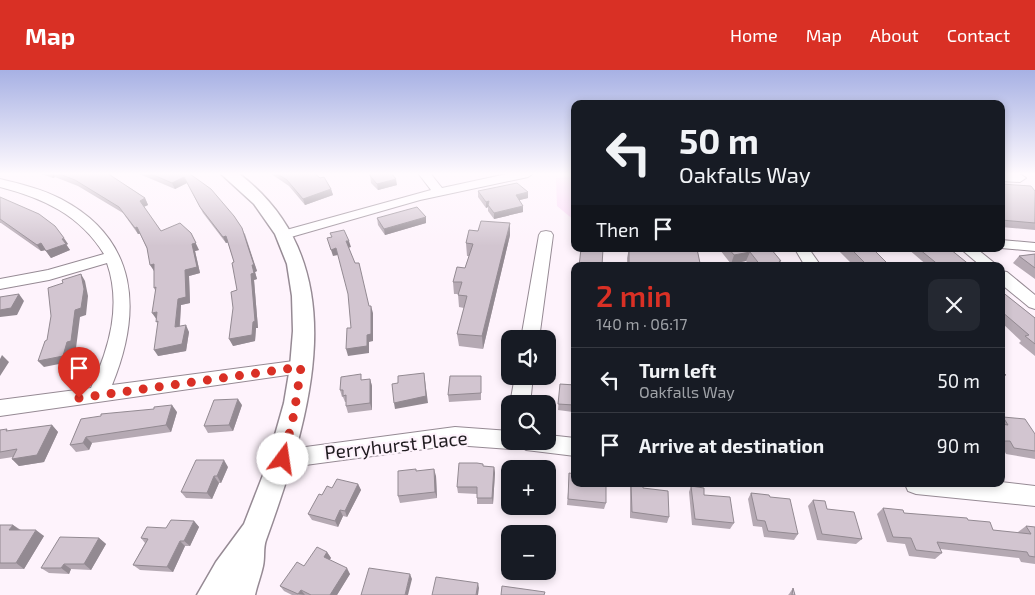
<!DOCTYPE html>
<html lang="en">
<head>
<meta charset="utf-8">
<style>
  body { margin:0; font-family:"Exo 2",sans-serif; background:#242831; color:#f1f3f6; height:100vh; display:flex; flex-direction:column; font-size:19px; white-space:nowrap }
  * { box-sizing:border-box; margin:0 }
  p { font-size:16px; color:#9ea1a6 }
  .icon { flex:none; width:28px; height:28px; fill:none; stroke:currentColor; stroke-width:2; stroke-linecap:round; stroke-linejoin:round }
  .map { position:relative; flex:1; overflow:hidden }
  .panel { position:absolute; left:571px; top:192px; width:434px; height:225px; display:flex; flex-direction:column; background:#171b24; border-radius:10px; box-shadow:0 2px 8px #0003 }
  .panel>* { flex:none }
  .hud { position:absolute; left:571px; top:30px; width:434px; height:152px; border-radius:10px; box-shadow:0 2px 8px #0003; background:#171b24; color:#f1f3f6; overflow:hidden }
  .controls { position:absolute; left:501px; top:260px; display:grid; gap:10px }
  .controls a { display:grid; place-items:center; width:55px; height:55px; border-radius:10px; background:#171b24; box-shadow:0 2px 8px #0003; font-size:25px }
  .pin { position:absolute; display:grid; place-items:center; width:42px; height:42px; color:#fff; margin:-51px -21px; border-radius:50% 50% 50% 0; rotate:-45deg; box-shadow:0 0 5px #0007 }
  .pin .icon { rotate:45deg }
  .me { position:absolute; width:55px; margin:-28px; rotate:14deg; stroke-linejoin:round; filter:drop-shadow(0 0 4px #0008) }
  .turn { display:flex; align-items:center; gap:18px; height:105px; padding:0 25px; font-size:22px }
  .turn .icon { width:65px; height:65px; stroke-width:2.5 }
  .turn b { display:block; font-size:35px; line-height:42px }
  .then { display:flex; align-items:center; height:48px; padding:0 25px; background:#0003; gap:10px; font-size:19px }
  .round { display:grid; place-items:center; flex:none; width:52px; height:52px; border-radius:10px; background:#242831 }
  .headline { display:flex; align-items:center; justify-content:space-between; height:85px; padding:0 25px }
  h1 { font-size:30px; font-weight:600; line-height:38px; color:#d93025 }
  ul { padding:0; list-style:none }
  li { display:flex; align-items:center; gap:15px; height:65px; padding:0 25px; border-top:1px solid #363941 }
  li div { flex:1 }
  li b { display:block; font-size:19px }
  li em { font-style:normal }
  header { display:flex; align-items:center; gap:30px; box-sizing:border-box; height:70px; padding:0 25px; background:#d93025; color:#fff }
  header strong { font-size:24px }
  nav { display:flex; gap:28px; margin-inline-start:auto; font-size:18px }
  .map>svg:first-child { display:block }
  .green { fill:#fcdcf8 }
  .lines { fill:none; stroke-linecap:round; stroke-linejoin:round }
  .minor-casing { stroke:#968a94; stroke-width:2 }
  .tertiary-casing { stroke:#968a94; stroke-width:3 }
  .minor { fill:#fff; fill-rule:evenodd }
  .tertiary { fill:#fff; fill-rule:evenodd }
  .wall { fill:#b5a9b3 }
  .shaded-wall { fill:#938a92 }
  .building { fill:#d2c5d0; stroke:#938a92 }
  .route { stroke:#d93025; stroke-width:9; stroke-dasharray:0 16.2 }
  .labels { text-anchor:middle; stroke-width:4.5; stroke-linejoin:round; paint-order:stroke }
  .street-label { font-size:19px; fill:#201c20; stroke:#fef3fc }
</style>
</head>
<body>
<header>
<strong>Map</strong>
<nav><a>Home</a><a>Map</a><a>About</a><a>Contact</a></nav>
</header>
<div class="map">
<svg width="1035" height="525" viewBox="0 0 1035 525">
  <rect width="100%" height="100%" fill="#fef3fc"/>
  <path class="green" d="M575,106V151L557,136L556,108Z"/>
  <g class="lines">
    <g class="minor-casing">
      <path id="minor" d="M418,103H430L442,118L511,103H534L528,107L420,130L284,169L279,168L277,165L279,162L431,120Z
        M1001,103L1020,104L1026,108L1020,112L1001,111Z
        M0,109C21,114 42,119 61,129C139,170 142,242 112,315L301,290L308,292L310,297L308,302L0,346V330L91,318C109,278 122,236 107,193L49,210L0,219V209L48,200L104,184C80,145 43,128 0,117Z
        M546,161L551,162L553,165L539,269H521L539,165L541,162Z
        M1001,170L1035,173V181L1001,178Z
        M795,179H809L821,196H805Z
        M961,179H977L998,196H981Z
        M1001,201L1007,202L1035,225V239L1029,237L1001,214Z
        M515,306H533L530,334H510Z
        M455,357L510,361V371H548V365L575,368V386L526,380L518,375L510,379L455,375L283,398L275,396L272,389L275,382L283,380Z
        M1001,412L1035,416V436L916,424L908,421L905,414Z"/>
    </g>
    <g class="tertiary-casing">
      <path id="tertiary" d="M220,103H238C360,195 309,350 266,470C263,478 265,487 263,496C261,506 257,515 255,525H197L216,492L244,454L265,400L284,333L290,297L293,261L292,226L287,194L275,164L254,134Z"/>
    </g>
    <use href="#minor" class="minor"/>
    <use href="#tertiary" class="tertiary"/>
  </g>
  <path class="wall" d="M38,103H107L145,128L148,135L144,137L161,161L199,180L195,181L200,203L189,206L190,233L181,235L180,256L189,262L186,281L158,286V254L156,249L155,220L154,218V201L147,178L140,164H138L123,143L78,116L55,107L53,108Z
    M137,103H190L245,164L257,201L255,202L257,209L254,210L258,258H256L255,271L233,276L237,220L234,192L228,173H226L203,143L187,113L175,119Z
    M270,103H314L331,119L333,125L305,135L289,116Z
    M370,103L397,115L378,120L371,113Z
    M1001,114L1035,121V160L1001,157Z
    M478,121L528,122V128L519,130L523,142L494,149L488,141V137L486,138L478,127Z
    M0,127L68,174L66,175L70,180L51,188L45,180L41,181L1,153H0Z
    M426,147V153L385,165L378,155L377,148Z
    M510,165L483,279L459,276L457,264L464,238L459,237L458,224H454L453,212L465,198L469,186H467L466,173Z
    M629,179H697L700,193L730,196H627V188Z
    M720,179H771L781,191L780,192L783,196H750L746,191L731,194L720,180Z
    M840,179H873L890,196H854L839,181Z
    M908,179H950L971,196H928Z
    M1035,184V209L1013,193L1019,186Z
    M1001,221L1035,248V286L1019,273L1021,271L1001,252Z
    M575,245V288H571Z
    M1001,300L1006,305L1001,310Z
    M481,306V330L449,332L448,325Z
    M370,309L372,316V340L348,343L346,336V332H345L343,327H342L340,320L363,310Z
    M560,314L575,315V339H574L573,342L558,340Z
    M242,335L233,361L208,363L204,356Z
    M177,342L171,362L92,373L89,380L76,382L70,375L81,349Z
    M1003,347L1035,364V389L1006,384L1003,378H1001V349Z
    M52,355L58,362L44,392L19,396L12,389L13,387L0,389V360L10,361Z
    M483,396L494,397L495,403L493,434H477V424L458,423L457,417Z
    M228,397L221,413H219L212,429L186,428L181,422Z
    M417,401L436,406L437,428L400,433L398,426Z
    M569,409L606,433L604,439L567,435Z
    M358,414L361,420L347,447L343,446L338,457L312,450L308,444L322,425L332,418Z
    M630,414H643V418L669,447L667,453L630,448Z
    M691,416L704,425L734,453L730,459L692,455L689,422Z
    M751,423L770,427L798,464L794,470L764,467L762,457L753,456L748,429Z
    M813,430L827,439L862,469L856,474L817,470L808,436Z
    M883,438L904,443L968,450L993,460L1018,463V462L1026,456L1035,457V494L1021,492L1019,488L940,479L942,483L935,489L909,486L905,474L887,472L877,444Z
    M194,451L199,457L190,476H185L173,502L140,500L133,495L145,473L141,468L166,458Z
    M0,455H13L21,460L44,466L24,499H0Z
    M99,468L106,474L91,500L71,499L69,504L49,503L41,498Z
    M327,482L331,488L329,490L350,504L337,525H292L284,521L280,516L304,496Z
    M793,518L795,525H788L789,524Z"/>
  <path class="shaded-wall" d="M50,103H53L55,107L53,108Z
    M184,107L187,113L175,119L172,113Z
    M396,109L397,115L378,120L377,114Z
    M331,119L333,125L305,135L303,129Z
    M528,122V128L516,131V125Z
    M145,128L148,135L143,137L140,131Z
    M489,131L488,137L486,138V132Z
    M523,136V142L494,149V143Z
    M426,147V153L385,165L384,159Z
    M510,153V165L483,279L482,266Z
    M137,157L141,163L138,164L135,158Z
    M242,158L257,201L255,202L257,209L254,210L258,258H256L255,271L233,276L229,269L253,252Z
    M191,163L199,180L195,181L200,203L189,206L190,233L181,235L179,264L175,257L178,229L192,174Z
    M226,166L228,172L226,173L223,167Z
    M64,168L68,174L66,175L62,169Z
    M346,171H349L351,177L348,178Z
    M41,173L46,180L41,181L37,175Z
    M66,174L70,180L51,188L46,181Z
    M336,178L338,185L333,186L331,180Z
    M750,182L746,191L731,194L734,185Z
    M154,194V201L150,195Z
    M81,204L85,211L88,226L86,245L80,247L76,278L73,279L69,292L44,297L38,291L75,240Z
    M19,224L24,231L17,245L0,247V240Z
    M371,236L373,243V271L369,272V283L348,286L346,279L367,265Z
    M157,242V250L152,243Z
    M186,255L189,262L186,281L158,286L154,280Z
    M2,285L9,292L0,306V289Z
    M424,303L428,333L395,339L394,333Z
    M370,309L372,316V340L370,333Z
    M238,329L242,335L233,361L229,355Z
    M172,335L177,342L171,362L166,355Z
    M52,355L58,362L44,392L19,396L12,389Z
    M86,367L92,373L89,380L83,373Z
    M224,390L228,397L221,413L217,406Z
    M494,397L495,403L493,434L492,428Z
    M434,399L436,406L437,428L435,422Z
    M214,406L219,413L212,429L207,423Z
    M358,414L361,420L347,447L345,441Z
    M340,440L343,446L338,457L335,451Z
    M194,451L199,457L190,476L184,471Z
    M13,455L21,461L9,460Z
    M36,460L44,466L24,499L16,493Z
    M99,468L106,474L91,500L84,494Z
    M180,471L185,476L173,502L167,497Z
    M327,482L331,488L327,493L324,487Z
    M64,494L71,499L69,504L61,498Z
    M347,498L350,504L337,525H330Z
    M410,504L412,509L408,525H405Z
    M478,513L479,518L478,525H476Z
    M301,520L305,525L298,524Z"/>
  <path class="building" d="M57,103H107L145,128L140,131L161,161L180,153L191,163L196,173L192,174L197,197L185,200L186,227L178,229L175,257L186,255L182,274L154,280L158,251L156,252L157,242L152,243L156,217L154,218V194L150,195L147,178L137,157L135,158L119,137L75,110Z
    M149,103H191L190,104L211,119L234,146L242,158L254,195H252L254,203L251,204L255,251L253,252L252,265L229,269L233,238L231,222L237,220L232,193L234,192L226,166L223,167L200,137L184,107L172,113Z
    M276,103H314L320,108L324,107L331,119L303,129L287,110Z
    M370,103H391L396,109L377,114L370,106Z
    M517,113L528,122L516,125L523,136L494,143L488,135L489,131L486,132L478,121Z
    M1001,114L1031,116L1035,121V153L1001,150Z
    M0,127L39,144L55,156L64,168L62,169L66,174L46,181L41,173L37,175L0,149Z
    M417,137L426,147L384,159L377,148Z
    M481,151L510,153L482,266L457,264L467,226L458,225L462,212H453L457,197L465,198L473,174L466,173L469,160L478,161Z
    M344,160L349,171H346L355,193H359L369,236H371V264L367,265V276L346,279L347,258H351L348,224L336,178L331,180L327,168L332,167L330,163Z
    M581,179H603L602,196H579Z
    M629,179H697L700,193L730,195V196H629Z
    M729,179H771L781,191H779L783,196H761L750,182L734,185Z
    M851,179H873L890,196H868Z
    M919,179H950L971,196H940Z
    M1035,184V198L1019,186Z
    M81,204L84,219L81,238L75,240L71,271L67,272L63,286L38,291L45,271L47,270L51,246L48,218L63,213L62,210Z
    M1001,221L1035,248V274L1025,266L1029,265L1001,241Z
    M19,224L11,238L0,240V227Z
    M575,247V275H573Z
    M1001,300L1006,305H1001Z
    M424,303L426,326L394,333L392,314L398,313V306Z
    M361,304V310L370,309V333L346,336V325L343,326V320H340L341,307Z
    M450,306H481V323L448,325Z
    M560,314L575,315V332L574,335L558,334Z
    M238,329L229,355L204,356L214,330Z
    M172,335L166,355L86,367L83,373L70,375L81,349L101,346V344L154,339V337Z
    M1003,347L1025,349L1035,364V381L1014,378L1010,371H1001V354L1008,355Z
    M52,355L37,385L12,389L17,379L0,382V360L7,359L6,361Z
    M196,390H224L217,406H214L207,423L181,422Z
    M459,393H477L483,394V396L494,397L492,428H477V417H457Z
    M416,399V401L434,399L435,422L398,426V401Z
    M569,403L575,404V414H606V433L568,429Z
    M337,409L358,414L345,441L340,440L335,451L308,444L319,424L322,425L327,416L332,418Z
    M631,414H643V418L668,421L669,447L632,442Z
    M691,416L704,418V425L730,427L734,453L695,449Z
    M751,423L769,425L770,427L790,429L798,464L768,461L765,451L757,450Z
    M813,430L825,431L827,439L854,442L862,469L822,464Z
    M883,438L903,440L904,443L967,448L968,450L990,452L993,460L1031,464L1026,456L1035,457V487L1029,486L1027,482L937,472L942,483L916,480L911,468L893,467Z
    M171,450L194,451L184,471H180L167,497L133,495L148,469L141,468L147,457L166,458Z
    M0,455H13L9,460H36L16,493H0Z
    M60,467L99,468L84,494H64L61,498H41Z
    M317,477L327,482L324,487L347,498L330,525H311L301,520L298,524L280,516L297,492L304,496Z
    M369,498L410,504L405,525H361Z
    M436,507L478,513L476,525H432Z
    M502,516L545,522L544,525H501Z
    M793,518L795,525H792Z"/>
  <linearGradient id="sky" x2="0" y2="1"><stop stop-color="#a7b1e4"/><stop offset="0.59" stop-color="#fffafe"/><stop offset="1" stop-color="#fffafe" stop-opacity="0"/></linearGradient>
  <rect width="1035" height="176" fill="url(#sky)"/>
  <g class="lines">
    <path class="route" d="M79,328L301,297L294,344L283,389"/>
  </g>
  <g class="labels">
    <g class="street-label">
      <text transform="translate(396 375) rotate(-6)" y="7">Perryhurst Place</text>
    </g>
  </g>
</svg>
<div class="controls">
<a><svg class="icon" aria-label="sound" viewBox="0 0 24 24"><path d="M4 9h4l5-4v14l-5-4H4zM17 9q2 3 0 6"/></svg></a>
<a><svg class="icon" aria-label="search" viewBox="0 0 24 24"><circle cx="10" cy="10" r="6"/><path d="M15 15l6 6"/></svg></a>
<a>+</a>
<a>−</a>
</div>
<div class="pin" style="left:79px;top:328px;background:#d93025"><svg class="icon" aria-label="arrive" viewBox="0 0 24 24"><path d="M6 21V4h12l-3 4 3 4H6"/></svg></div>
<svg class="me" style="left:283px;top:389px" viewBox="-20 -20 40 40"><circle r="19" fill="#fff"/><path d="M0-13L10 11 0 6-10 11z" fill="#d93025"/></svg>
<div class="hud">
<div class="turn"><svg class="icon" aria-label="left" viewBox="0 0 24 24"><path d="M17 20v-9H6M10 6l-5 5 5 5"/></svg><div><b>50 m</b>Oakfalls Way</div></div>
<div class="then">Then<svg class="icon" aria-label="arrive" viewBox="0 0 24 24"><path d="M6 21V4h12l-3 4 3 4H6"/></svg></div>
</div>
<section class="panel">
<div class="headline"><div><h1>2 min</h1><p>140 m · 06:17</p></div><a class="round"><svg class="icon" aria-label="close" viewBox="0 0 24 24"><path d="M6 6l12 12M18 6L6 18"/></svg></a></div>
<ul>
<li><svg class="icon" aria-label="left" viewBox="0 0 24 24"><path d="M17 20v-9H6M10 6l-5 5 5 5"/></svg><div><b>Turn left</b><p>Oakfalls Way</p></div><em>50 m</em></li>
<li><svg class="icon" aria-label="arrive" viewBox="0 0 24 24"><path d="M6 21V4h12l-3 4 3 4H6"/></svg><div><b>Arrive at destination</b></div><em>90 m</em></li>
</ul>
</section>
</div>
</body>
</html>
